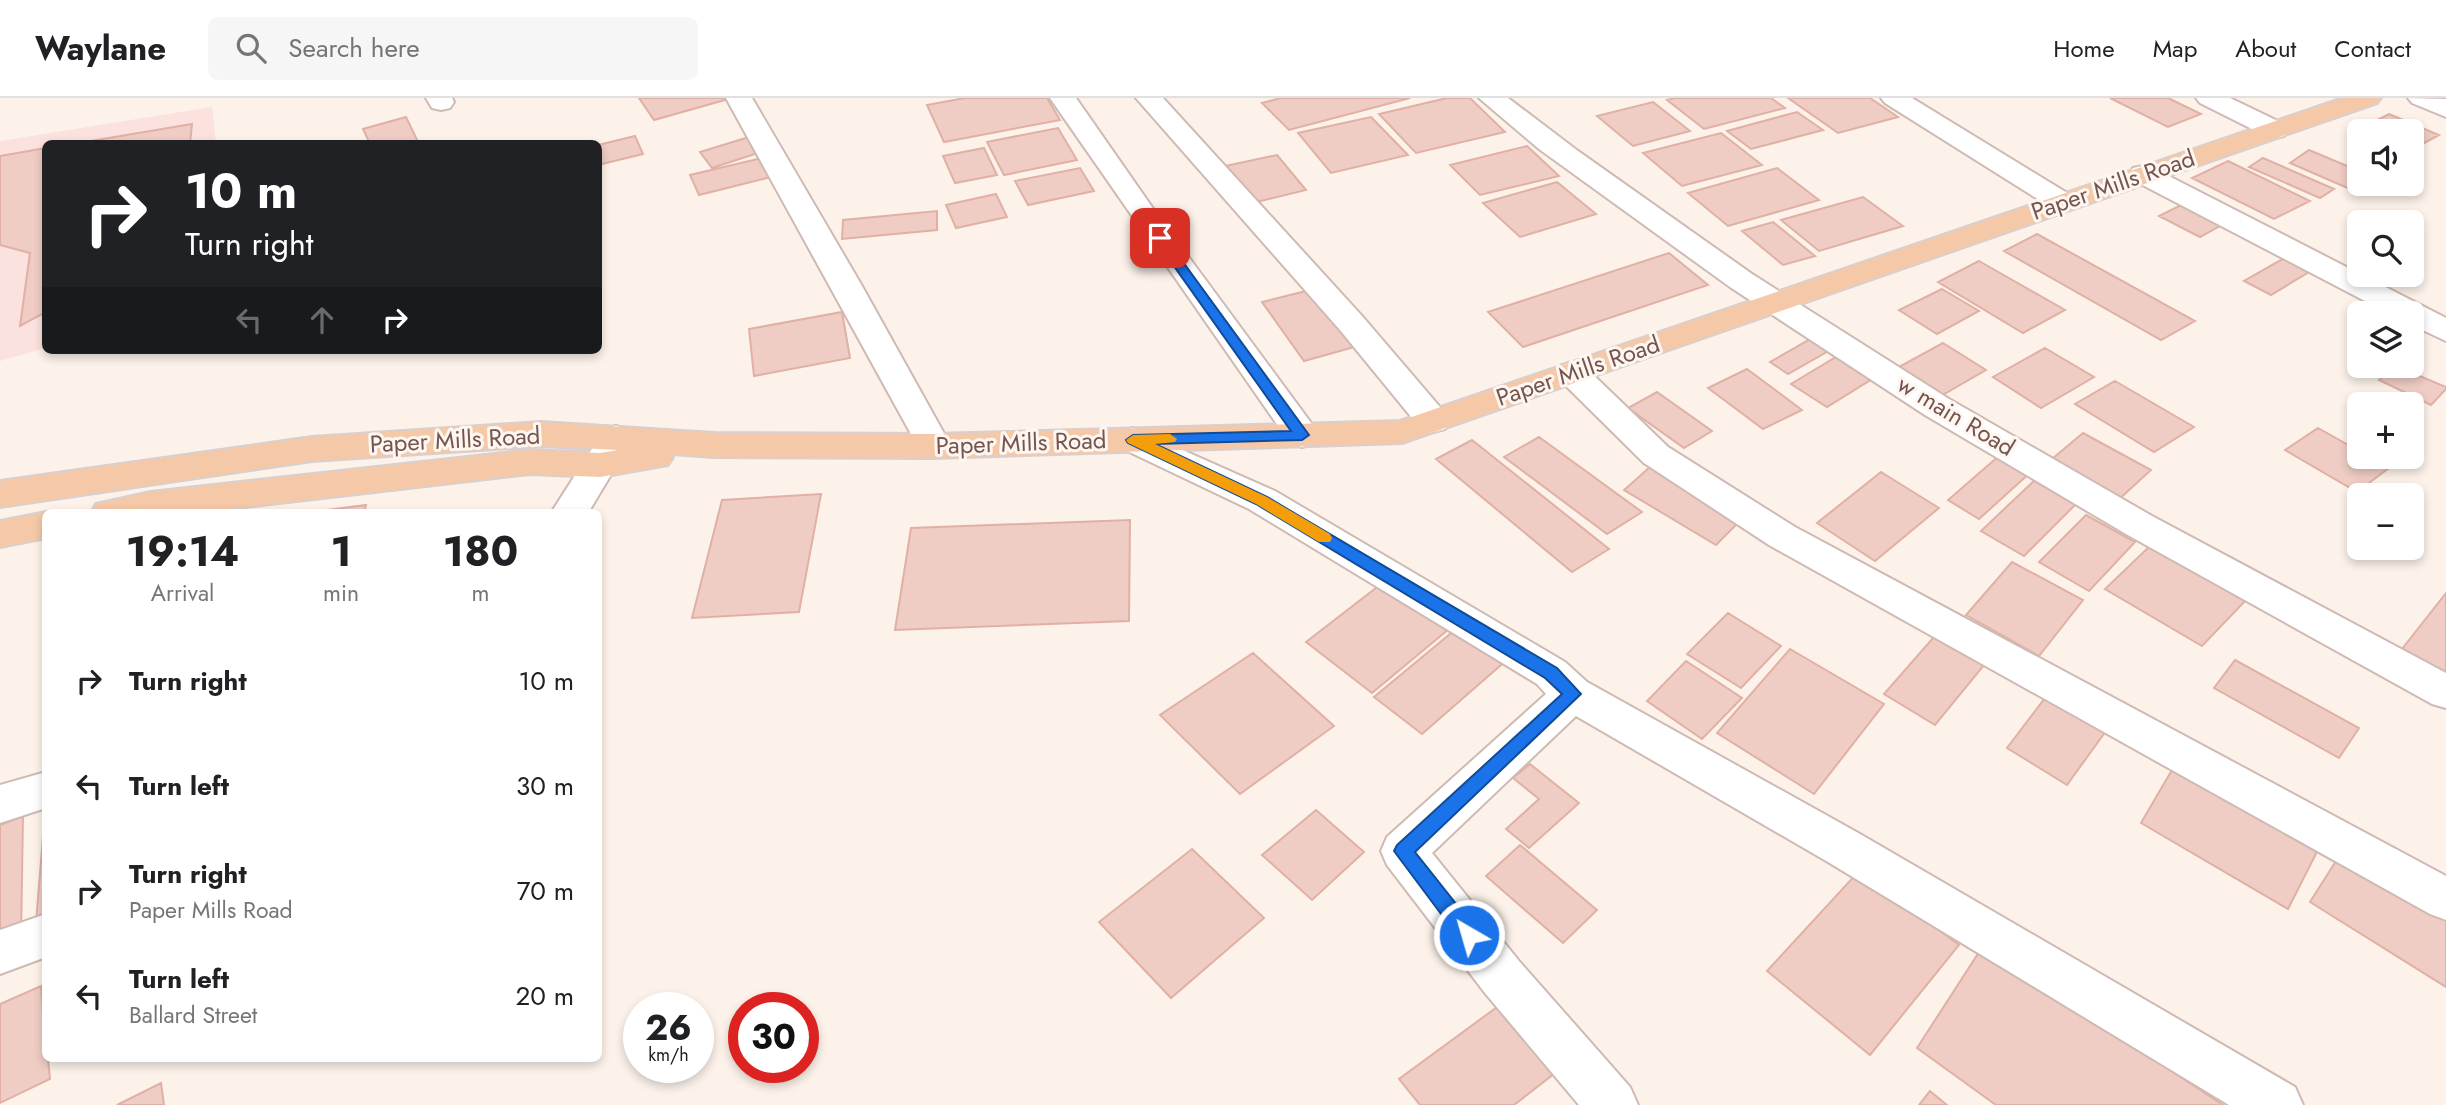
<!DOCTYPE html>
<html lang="en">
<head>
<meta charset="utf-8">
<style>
  body { margin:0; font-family:Jost,sans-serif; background:#f6f6f6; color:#202124; height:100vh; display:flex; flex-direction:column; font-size:26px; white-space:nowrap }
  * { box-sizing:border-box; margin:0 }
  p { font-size:23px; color:#757577 }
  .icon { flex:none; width:38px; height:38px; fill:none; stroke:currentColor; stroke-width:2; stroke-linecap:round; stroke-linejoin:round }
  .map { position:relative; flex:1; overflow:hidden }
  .sheet { position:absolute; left:42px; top:411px; width:560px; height:553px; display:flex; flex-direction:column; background:#fff; border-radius:10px; box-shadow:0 4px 10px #0003 }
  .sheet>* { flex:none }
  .hud { position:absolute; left:42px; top:42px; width:560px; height:214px; border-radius:10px; box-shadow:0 4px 10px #0003; background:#202124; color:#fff; overflow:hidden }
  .fabs { position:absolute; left:2347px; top:21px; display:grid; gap:14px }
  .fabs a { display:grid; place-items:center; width:77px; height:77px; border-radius:10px; background:#fff; box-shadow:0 4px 10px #0003; font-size:35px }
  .speed { position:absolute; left:623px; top:894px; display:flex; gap:14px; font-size:35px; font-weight:700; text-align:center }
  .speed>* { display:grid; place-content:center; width:91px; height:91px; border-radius:50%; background:#fff; box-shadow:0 4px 10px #0003; line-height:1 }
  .speed small { font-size:18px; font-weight:400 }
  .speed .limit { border:10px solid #d22; background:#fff; color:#111 }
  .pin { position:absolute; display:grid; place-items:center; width:60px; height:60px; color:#fff; margin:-30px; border-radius:14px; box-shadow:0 4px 10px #0006 }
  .me { position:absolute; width:77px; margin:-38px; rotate:322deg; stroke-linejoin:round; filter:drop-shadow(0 0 5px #0008) }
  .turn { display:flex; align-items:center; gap:24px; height:147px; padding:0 28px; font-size:32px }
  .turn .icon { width:91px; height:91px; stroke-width:2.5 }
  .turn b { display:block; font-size:49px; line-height:60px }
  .lanes { display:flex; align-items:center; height:66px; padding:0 28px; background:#0003; justify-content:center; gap:35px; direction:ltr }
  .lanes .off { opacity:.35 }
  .eta { display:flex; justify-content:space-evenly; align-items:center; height:119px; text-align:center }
  .eta b { font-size:42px; font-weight:700; line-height:49px }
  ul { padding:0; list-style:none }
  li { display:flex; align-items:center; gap:21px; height:105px; padding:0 28px }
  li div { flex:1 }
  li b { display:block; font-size:26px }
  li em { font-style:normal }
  header { display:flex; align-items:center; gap:42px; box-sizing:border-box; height:98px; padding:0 35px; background:#fff; border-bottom:2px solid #e0e0e0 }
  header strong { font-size:33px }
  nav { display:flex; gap:38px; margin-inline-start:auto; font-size:24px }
  .search { width:490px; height:63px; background:#f6f6f6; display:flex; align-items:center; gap:18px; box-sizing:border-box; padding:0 24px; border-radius:10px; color:#757577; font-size:26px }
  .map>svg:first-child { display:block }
  .commercial { fill:#fbe2df }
  .building { fill:#efcdc4; stroke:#e1b0a5; stroke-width:2 }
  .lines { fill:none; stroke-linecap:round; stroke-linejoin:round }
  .minor-casing { stroke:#cfbab3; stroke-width:4 }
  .major-casing { stroke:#d8cfce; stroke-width:4 }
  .minor { fill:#fff; fill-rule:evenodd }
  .major { fill:#f5c9a8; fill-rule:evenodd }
  .route { fill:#1a73e8; stroke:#114b97; stroke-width:2 }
  .slow { fill:#f59e0b }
  .labels { text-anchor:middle; stroke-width:6; stroke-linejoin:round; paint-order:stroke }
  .street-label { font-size:24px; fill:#75554f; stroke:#fef6f1 }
</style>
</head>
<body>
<header>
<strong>Waylane</strong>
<div class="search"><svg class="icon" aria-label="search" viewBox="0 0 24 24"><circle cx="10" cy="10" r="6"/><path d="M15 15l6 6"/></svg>Search here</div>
<nav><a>Home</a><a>Map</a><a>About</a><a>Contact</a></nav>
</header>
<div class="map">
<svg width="2446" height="1007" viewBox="0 0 2446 1007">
  <rect width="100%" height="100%" fill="#fcf2ea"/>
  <path class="commercial" d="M212,9L216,45L46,46L45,250L0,263V43Z"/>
  <path class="building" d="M639,0H732L654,22Z
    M965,0H1047L1060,22L944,44L927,7Z
    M1281,0H1410L1289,32L1262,5Z
    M1447,0H1470L1505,34L1416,55L1379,16Z
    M1675,0H1771L1785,10L1704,31L1667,2Z
    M1788,0H1870L1898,19L1838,35Z
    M2110,0H2168L2201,16L2168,29Z
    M1653,4L1690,33L1633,48L1597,18Z
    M1797,14L1823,32L1751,51L1727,33Z
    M2389,16L2439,37L2413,51L2412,33H2372L2363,29Z
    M406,19L419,46H370L363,31Z
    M1371,19L1408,57L1331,75L1298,35Z
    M192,26L190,46H73Z
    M1058,30L1077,62L1004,77L987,44Z
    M1721,35L1762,67L1682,88L1643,55Z
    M635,38L643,56L598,67V47Z
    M749,39L761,54L712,70L700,54Z
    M1527,48L1559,78L1480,97L1450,67Z
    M46,50V214L20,228L30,155L0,147V58Z
    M984,50L997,77L955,85L943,58Z
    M2309,52L2359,73V85L2350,91L2290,65Z
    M1277,57L1306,92L1248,106L1221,69Z
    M766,59L775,78L699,97L690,77Z
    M2263,60L2334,91L2320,100L2249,69Z
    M2228,63L2310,103L2274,121L2192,80Z
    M1080,70L1094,93L1028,107L1015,83Z
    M1777,70L1819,102L1728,128L1688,95Z
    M1557,84L1596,116L1520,139L1483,105Z
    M996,96L1007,119L956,130L946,107Z
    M1863,99L1903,128L1819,153L1781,122Z
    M2187,104L2227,124L2200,139L2159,118Z
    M937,113V132L842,141L843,122Z
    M1773,124L1815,158L1783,167L1742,133Z
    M2037,136L2195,223L2161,242L2004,153Z
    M1669,155L1708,187L1523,249L1488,214Z
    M2288,158L2314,171L2271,197L2244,183Z
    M1979,163L2065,212L2023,235L1938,184Z
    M1314,191L1358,248L1304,263L1262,204Z
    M1942,191L1979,213L1937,236L1899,212Z
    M842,214L850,260L754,278L749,231Z
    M1814,239L1832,251L1788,276L1770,264Z
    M1943,245L1986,272L1939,299L1895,271Z
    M2045,250L2094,279L2041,310L1993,279Z
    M1841,256L1877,278L1827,309L1791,286Z
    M2396,268L2446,289V291L2431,307L2379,282Z
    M1747,271L1802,312L1763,331L1708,290Z
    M2115,283L2194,329L2154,354L2075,306Z
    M1657,294L1712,333L1684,350L1628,310Z
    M2318,330L2359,353V359H2369L2389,370L2357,394L2285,352Z
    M2083,335L2151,372L2116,404L2046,366Z
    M1539,339L1642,414L1607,436L1504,359Z
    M1472,342L1609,451L1572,474L1436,361Z
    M2000,357L2031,374L1979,421L1948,402Z
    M1650,369L1741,422L1716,447L1624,392Z
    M1881,374L1939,410L1875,463L1817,425Z
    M2038,379L2080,402L2024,458L1981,433Z
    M821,396L799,514L692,520L722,402Z
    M366,407L364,415H319V413Z
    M2086,417L2135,444L2089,493L2039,464Z
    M1130,422L1129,523L895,532L911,430Z
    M2151,447L2247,501L2202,548L2105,491Z
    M2012,464L2083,502L2039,558L1966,517Z
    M1385,483L1450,530L1372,595L1306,544Z
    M2446,495V588L2395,560Z
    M1728,515L1781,548L1741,590L1687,556Z
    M1462,526L1509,560L1422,636L1374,599Z
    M1940,532L1989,561L1935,627L1884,596Z
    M1790,551L1884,606L1814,696L1717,635Z
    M1253,555L1334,628L1240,696L1160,617Z
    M2235,562L2359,630L2339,660L2214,590Z
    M1686,563L1742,600L1702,641L1647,603Z
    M2051,592L2111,626L2067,687L2007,650Z
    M2179,660L2324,740L2288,811L2141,725Z
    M1530,666L1579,705L1529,750L1506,731L1539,701L1513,680Z
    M1316,712L1364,754L1312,802L1262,757Z
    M45,713L46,822L36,825Z
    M23,718L21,841L0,849V727Z
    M1520,747L1597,812L1563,845L1486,778Z
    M1192,751L1264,820L1171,900L1099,824Z
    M2341,755L2446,818V889L2310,804Z
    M1859,773L1959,847L1870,957L1767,873Z
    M1983,848L2223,1007H1996L1917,950Z
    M41,888L46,961H48L50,981L0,1005V906Z
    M1497,909L1555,975L1514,1007H1420L1399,981Z
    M161,985L164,1007H117Z
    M1930,993L1947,1007H1919Z"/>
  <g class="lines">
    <g class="minor-casing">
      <path id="minor" d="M426,0H452L454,4L450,10L441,12L432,10Z
        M726,0H752L862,188L951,348L946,356L934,360L922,356Z
        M1050,0H1076L1154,112L1314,329L1319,337L1314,345L1302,349L1290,345Z
        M1136,0H1163L1362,218L1445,315L1450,323L1445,331L1433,334L1421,331L1340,232Z
        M1479,0H1508L1578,53L1752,176L1949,301L2152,418L2446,575V610L2432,606L2126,436L1925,317L1730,189L1539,51Z
        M1881,0H1912L2072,98L2076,104L2072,110L2062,113L2052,110L1885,5Z
        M2196,0H2230L2284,26L2288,32L2284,38L2275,40L2266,38L2200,5Z
        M2408,0L2446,1V19L2412,5Z
        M2143,68L2153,70L2446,220V243L2412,227V215H2388L2133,82L2129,76L2133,70Z
        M1572,264L1584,268L1668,349L1795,429L2446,778V822L2430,816L1769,447L1644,365L1560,282L1556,275L1560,268Z
        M616,328L628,332L633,340L588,415H551L604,332Z
        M1133,330L1275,393L1565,564L1587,584L1860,736L2295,989L2303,1007H2229L1828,764L1576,618L1432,755L1519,863L1630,989L1638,1007H1579L1485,895L1387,767L1381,753L1387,739L1546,596L1537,586L1249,411L1121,350L1116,342L1121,334Z
        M46,674V710L0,725V687Z
        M46,816V859L0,876V832Z"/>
    </g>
    <g class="major-casing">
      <path id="major" d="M2343,0H2381L2377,5L1402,345L934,360L714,359L672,356L673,359L668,367L600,379L530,376L194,415H91L96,406L151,394L530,352L600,355L618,352L541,348L312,363L0,409V383L312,339L541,324L714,335L934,336L1400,323Z
        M46,414L49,415H46V440L0,449V423Z"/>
    </g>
    <use href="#minor" class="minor"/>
    <use href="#major" class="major"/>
  </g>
  <path class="route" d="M1160,137L1164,138L1309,337L1302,342L1155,346L1267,399L1557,570L1581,596L1415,754L1476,831L1479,837L1476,844L1469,846L1462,844L1394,753L1397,747L1562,596L1545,580L1256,406L1128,345L1126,342L1133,337L1291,333L1154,140Z"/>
  <path class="slow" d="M1170,336L1177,341L1175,344L1155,346L1267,399L1330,436L1332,440L1330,444H1319L1256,406L1128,345L1126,342L1133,337Z"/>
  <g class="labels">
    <g class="street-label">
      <text transform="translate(2113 87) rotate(-19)" y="8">Paper Mills Road</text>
      <text transform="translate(1578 273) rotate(-19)" y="8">Paper Mills Road</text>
      <text transform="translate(1956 318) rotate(31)" y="8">w main Road</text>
      <text transform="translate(455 342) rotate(-3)" y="8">Paper Mills Road</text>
      <text transform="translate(1021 345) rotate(-2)" y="8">Paper Mills Road</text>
    </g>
  </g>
</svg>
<div class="fabs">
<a><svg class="icon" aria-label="sound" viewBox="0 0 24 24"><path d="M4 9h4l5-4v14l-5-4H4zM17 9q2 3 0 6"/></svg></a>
<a><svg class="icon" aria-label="search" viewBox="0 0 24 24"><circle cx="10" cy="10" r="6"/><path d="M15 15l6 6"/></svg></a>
<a><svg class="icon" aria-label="layers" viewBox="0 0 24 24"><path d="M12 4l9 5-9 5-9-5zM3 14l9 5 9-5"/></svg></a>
<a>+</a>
<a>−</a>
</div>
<div class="speed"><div>26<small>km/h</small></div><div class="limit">30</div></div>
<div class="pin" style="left:1160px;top:140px;background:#d93025"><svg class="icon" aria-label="arrive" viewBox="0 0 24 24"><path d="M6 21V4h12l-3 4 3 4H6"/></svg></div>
<svg class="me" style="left:1469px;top:837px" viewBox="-20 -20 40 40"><circle r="17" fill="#1a73e8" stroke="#fff" stroke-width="3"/><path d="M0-11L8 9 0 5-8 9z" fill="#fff"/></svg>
<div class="hud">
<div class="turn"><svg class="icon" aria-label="right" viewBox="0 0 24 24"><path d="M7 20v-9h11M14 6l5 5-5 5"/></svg><div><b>10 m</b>Turn right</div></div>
<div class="lanes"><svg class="icon off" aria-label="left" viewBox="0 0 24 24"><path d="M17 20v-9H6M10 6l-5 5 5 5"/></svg><svg class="icon off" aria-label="ahead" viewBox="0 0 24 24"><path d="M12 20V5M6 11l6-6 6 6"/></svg><svg class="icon" aria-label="right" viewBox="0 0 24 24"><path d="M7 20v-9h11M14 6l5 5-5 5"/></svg></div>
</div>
<section class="sheet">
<div class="eta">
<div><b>19:14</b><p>Arrival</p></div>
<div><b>1</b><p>min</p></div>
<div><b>180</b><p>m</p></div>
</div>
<ul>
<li><svg class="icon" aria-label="right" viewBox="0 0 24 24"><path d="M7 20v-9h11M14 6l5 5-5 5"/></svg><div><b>Turn right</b></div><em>10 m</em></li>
<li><svg class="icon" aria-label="left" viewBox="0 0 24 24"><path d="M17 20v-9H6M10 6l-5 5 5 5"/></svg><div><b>Turn left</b></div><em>30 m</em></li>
<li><svg class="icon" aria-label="right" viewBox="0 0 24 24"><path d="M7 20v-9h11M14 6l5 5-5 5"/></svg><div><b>Turn right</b><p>Paper Mills Road</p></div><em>70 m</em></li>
<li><svg class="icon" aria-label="left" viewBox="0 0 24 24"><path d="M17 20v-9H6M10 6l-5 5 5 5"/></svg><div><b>Turn left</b><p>Ballard Street</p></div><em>20 m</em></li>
</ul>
</section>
</div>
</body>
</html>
